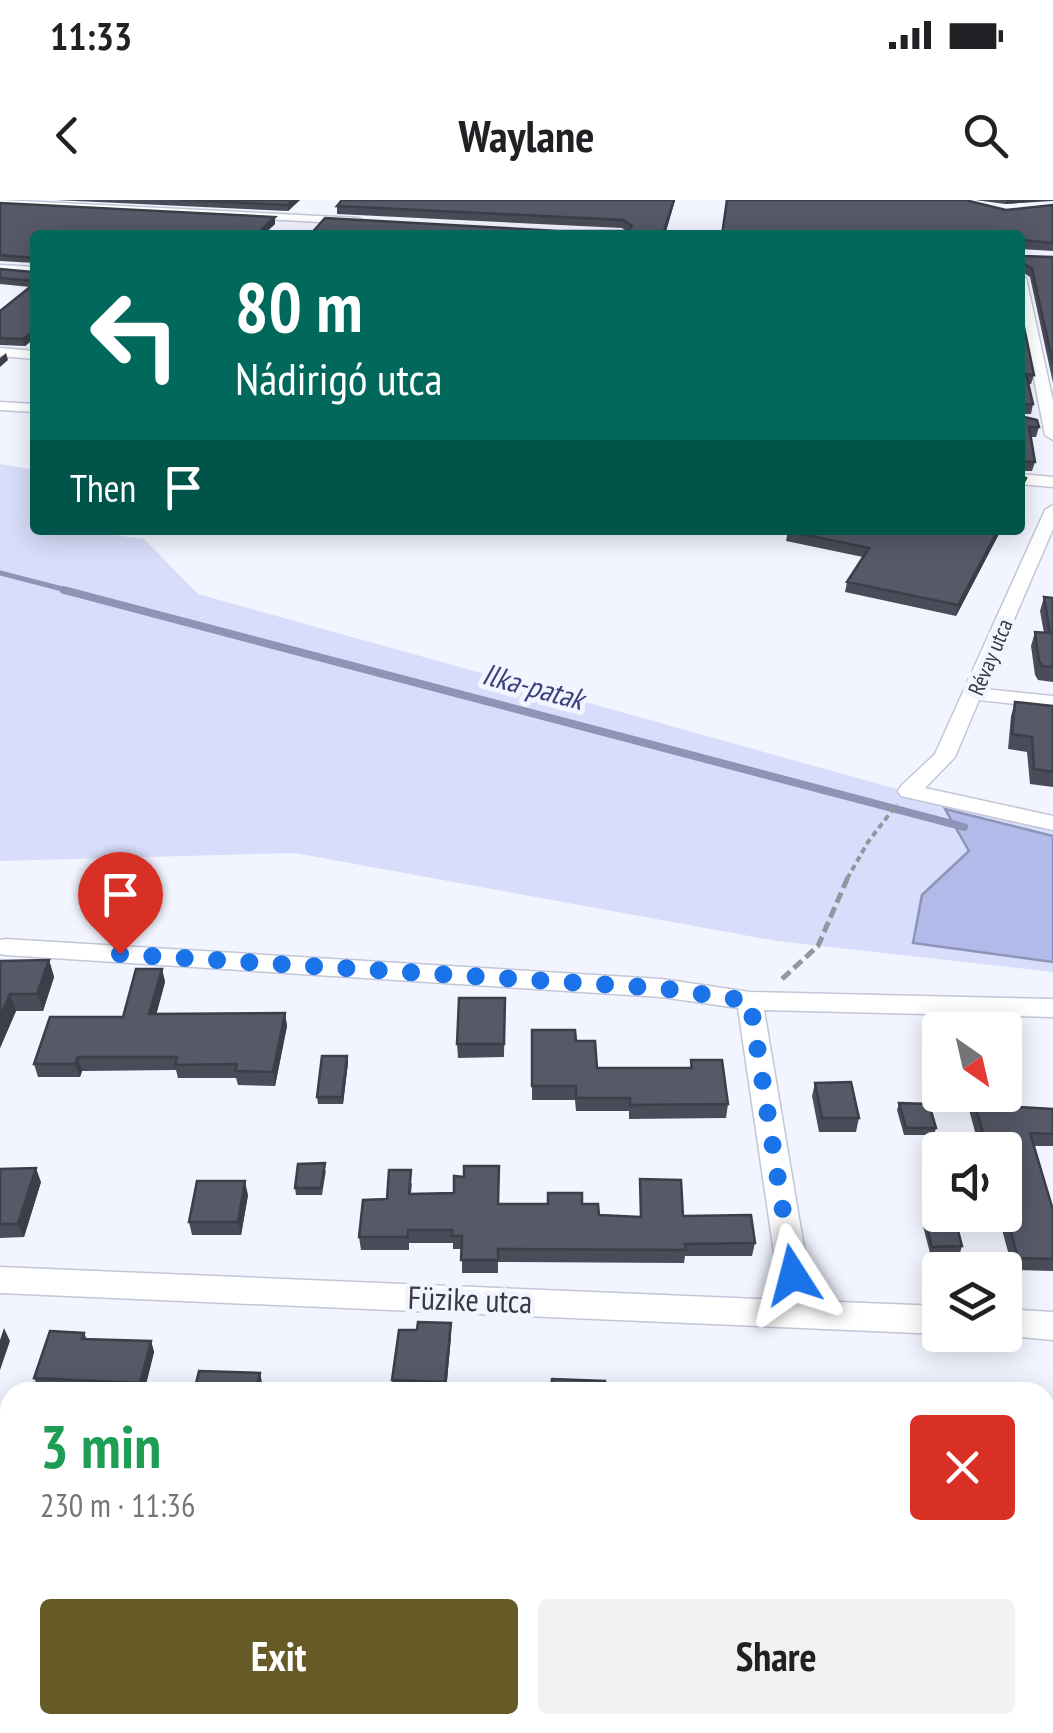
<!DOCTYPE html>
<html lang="en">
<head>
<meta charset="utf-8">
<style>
  body { margin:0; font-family:"PT Sans Narrow",sans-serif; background:#f2f2f2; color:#202124; height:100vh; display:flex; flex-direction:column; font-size:38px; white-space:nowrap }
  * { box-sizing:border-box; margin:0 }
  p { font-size:32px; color:#757577 }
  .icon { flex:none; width:55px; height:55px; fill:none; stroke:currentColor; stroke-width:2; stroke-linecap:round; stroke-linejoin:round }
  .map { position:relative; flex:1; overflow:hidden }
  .side { position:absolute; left:0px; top:1182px; width:1055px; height:352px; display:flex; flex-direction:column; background:#fff; border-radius:30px 30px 0 0; box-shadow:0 5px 25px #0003 }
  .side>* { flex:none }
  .banner { position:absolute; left:30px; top:30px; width:995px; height:305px; border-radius:10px; box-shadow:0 5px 25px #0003; background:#00695c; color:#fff; overflow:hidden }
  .needle { width:65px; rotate:146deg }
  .tools { position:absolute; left:922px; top:812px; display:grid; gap:20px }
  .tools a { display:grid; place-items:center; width:100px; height:100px; border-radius:10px; background:#fff; box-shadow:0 5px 25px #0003; font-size:50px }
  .pin { position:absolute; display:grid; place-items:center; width:85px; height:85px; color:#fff; margin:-102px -42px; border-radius:50% 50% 50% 0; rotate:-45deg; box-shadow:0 0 10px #0007 }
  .pin .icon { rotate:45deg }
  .me { position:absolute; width:110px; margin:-55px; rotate:351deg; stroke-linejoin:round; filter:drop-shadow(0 0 8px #0008) }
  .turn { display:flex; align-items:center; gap:35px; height:210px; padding:0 40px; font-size:45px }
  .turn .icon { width:130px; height:130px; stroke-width:2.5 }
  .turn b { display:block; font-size:70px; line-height:85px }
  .then { display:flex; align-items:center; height:95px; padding:0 40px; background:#0003; gap:20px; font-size:38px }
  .round { display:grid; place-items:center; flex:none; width:105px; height:105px; border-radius:10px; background:#f2f2f2 }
  .overview { display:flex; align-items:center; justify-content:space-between; height:170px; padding:0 40px }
  h1 { font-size:60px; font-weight:600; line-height:75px; color:#1e9e55 }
  .action { display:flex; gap:20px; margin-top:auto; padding:20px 40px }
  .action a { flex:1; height:115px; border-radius:10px; background:#665b27; color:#fff; font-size:40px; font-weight:600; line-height:115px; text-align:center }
  .action a+a { background:#f2f2f2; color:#202124 }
  .status { display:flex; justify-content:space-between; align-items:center; height:70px; padding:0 50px; background:#fff; direction:ltr }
  .status svg { height:28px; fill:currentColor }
  header { display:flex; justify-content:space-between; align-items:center; height:130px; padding:0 40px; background:#fff; font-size:45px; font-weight:600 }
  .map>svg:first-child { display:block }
  .green { fill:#d7ddfa }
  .water { fill:#b1bae8; stroke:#8d94b6; stroke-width:2.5 }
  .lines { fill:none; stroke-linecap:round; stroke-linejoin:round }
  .stream-far1 { stroke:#8d94b6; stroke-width:5 }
  .stream { stroke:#8d94b6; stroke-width:8 }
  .street-casing { stroke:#c2c6d7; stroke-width:3 }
  .path-far1 { stroke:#94969f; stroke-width:4; stroke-dasharray:6 4; stroke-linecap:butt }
  .path { stroke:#94969f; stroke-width:5; stroke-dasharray:11 5; stroke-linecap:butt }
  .street { fill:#fff; fill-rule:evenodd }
  .wall { fill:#4a4d59 }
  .shaded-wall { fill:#3c3e48 }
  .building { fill:#565967; stroke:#3c3e48; stroke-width:2.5 }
  .route { stroke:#1a73e8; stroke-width:18; stroke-dasharray:0 32.4 }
  .labels { text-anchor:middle; stroke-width:10; stroke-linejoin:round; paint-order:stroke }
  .far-street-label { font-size:22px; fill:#383a41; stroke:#f2f4ff }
  .water-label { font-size:30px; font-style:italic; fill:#3b417b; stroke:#f2f4ff }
  .near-street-label { font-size:32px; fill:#383a41; stroke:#f2f4ff }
</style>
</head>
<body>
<div class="status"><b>11:33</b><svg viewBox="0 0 49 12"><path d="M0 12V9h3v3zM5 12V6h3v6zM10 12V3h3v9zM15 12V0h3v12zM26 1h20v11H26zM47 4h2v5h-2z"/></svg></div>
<header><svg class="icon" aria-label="back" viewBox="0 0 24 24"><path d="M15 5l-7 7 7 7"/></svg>Waylane<svg class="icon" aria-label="search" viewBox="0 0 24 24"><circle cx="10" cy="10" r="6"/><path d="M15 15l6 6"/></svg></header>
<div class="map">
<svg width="1053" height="1533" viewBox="0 0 1053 1533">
  <rect width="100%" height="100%" fill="#f2f4ff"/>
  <path class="green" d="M0,264L35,270V330H77L144,339L198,394L893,588L1053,628V772L777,741L295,653L0,661Z"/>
  <path class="water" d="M945,609L1053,636V762L913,743L922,695L969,651Z"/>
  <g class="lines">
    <path class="stream-far1" d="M0,373L74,392"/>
    <path class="stream" d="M64,390L964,627"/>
    <g class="street-casing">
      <path id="street" d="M0,0L358,18L364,21L358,24L0,5Z
        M0,65L35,67V75L0,73Z
        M1020,74L1026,78L1053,201V240L1045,235L1020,108Z
        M0,148L35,151V159L0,156Z
        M0,202L35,204V212L0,210Z
        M1020,274L1053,277V287L1020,284Z
        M1053,305V329L984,489L1053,496V508L979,500L955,557L925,588L1053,616V630L901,596L898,591L901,586L935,554L1045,310Z
        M5,739L661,779L750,792L1053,799V817L764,810L813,1101L940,1106V1134L0,1093V1067L781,1100L738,808L661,797L5,755L0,754V740Z
        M1005,1109L1053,1112V1140L1000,1135H1005Z"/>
    </g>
    <path class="path-far1" d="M847,679L868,642L897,604"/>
    <path class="path" d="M782,779L818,746L848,677"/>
    <use href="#street" class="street"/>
  </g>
  <path class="wall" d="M55,0H300L288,11Z
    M342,0H675L665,34L558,31H626L622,28L337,14V6Z
    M975,0H1053V1L1005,4Z
    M0,3L275,24L263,35H35V63L0,61Z
    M1053,5V51L1020,49V35L1006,10Z
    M1022,56L1053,57V183L1030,77L1021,71Z
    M35,67V138L25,146L0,145V111L30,87L0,84V69L33,72Z
    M1020,108L1034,175L1031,184H1029L1033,204L1031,214H1020Z
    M1020,216L1039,227L1036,237H1031L1035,262L1032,271H1020Z
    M788,330H1001L956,416L845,392L847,382L863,357L786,341Z
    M1044,397L1053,398V482L1038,480L1035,475L1031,446L1035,432L1044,433L1040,411Z
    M1015,502L1053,506V587L1030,584L1027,552L1008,549L1011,516Z
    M49,760L54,777L43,811H16L0,848V761Z
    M162,769L165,782L156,814L285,813L287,826L275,886L238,885L236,878H178L176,870L82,871L80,877H38L34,864L123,817Z
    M505,798L504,857L458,858L457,844Z
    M532,830L576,841L597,868H690L691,860L728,904L726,918L629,919V911H576L575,900H532Z
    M347,856L348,863L343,904H318L317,897Z
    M815,883L859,918L856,932H819L812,896Z
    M965,895H1005L1019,907L1053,909V946H1034L1053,1010V1071L1013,1070L998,1015H1005V950H980Z
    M899,903L936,928L934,935H904L897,910Z
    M0,969L41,982L24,1037L0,1038Z
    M326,970L322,995H296L295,988Z
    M640,979L683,1016L755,1043L752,1056H685L684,1063L498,1062V1073H462V1049H453V1043H409V1050H361L359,1037L387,999L412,983L411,993L499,1004H582L599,1015L640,1017Z
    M248,995L241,1035H192L189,1022Z
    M925,1019L962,1046L960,1053H930L923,1026Z
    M84,1133L87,1139L151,1141L154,1152L144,1192L39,1189L34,1178Z
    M451,1136L446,1192H394L392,1180Z"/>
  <path class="shaded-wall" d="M293,0H300L288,11V5Z
    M674,0H675L665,35H663Z
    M1006,0H1053L1005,4Z
    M275,17V24L263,35H256Z
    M35,130V138L25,146L23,139Z
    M6,153L8,160L0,167V158Z
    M998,330H1001L956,416L958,405Z
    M49,760L54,777L43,811L37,794Z
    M162,769L165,782L153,827L149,814Z
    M10,794L16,811L0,848V817Z
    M285,813L287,826L275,886L273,872Z
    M347,856L348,863L343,904L342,897Z
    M78,857L82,871L80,877L75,864Z
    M36,968L41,982L24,1037L18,1024Z
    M245,981L248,995L241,1035L238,1022Z
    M451,1123V1136L446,1192L445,1182Z
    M4,1128L10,1141L0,1170V1140Z
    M151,1141L154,1152L144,1192L140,1183Z
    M260,1173L263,1187L262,1192H256Z
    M195,1525H202L200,1533H194Z"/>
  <path class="building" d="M182,0H293L288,5Z
    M342,0H674L663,34L689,35H310L325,18L558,31H628L632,26L623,20L337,6Z
    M727,0H965L1006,10L1053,5V43L1022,40L1020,46V35H722Z
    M0,3L275,17L256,35H35V58L0,55Z
    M1020,54L1022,56L1053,57V164L1032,69L1021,62L1020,78Z
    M35,67V81L0,78V69L33,72Z
    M35,83V130L23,139L0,138V111Z
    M1020,108L1034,175L1026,174L1033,204L1020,205Z
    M1020,216L1037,220L1039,227H1029L1035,262L1020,261Z
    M1020,275L1026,278L1020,290Z
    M998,330L958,405L847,382L869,348L787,331Z
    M1044,397L1053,398V467L1042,466L1039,461L1035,432L1050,433Z
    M1015,502L1053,506V572L1034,569L1032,537L1012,534Z
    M49,760L37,794H10L0,817V761Z
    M136,769H162L149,814L285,813L273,872L235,871L237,864L175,865L177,857H78L75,864H34L50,817H123Z
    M459,798H505L504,844H457Z
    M532,830H575L576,841H595L597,868H692L691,860H722L728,904L630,905V898H576V886H532Z
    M322,856H347L342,897H317Z
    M1005,863L1019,907L1053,909V934L1030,933L1053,1010V1059L1018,1058L1005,1011V950H988L972,895H1005Z
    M851,882L859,918H822L815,883Z
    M899,903L929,904L936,928H906Z
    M325,963L321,988H295L298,964Z
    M464,966H499L498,1004H548V993H582V1004H598L599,1015L641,1017L640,979L681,980L683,1016L751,1015L755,1043L685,1044L686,1050L498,1049V1060H461L462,1036H452V1030H408V1037H359L363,1000L387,999L389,970H411L409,994L454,993V976L464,977Z
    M36,968L18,1024H0V969Z
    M197,981H245L238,1022H189Z
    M925,1019H955L962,1046L932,1047Z
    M418,1122L451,1123L445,1182L392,1180L399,1130H417Z
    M50,1131L84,1133L82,1139L151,1141L140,1183L34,1178Z
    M199,1171L260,1173L256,1192H194Z
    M552,1179L605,1181V1192H551Z
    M127,1525H195L194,1533H125Z
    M264,1525H402L401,1533H263Z
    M545,1525H621V1533H545Z
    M676,1525H833L834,1533H676Z"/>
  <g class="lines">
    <path class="route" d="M120,754L661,788L750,801L793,1075"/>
  </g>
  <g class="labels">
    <g class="far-street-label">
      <text transform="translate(990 457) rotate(-67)" y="8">Révay utca</text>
    </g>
    <g class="water-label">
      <text transform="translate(533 487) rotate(15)" y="10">Ilka-patak</text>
    </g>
    <g class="near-street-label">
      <text transform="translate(470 1100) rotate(2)" y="11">Füzike utca</text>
    </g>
  </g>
</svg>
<div class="tools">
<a><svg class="needle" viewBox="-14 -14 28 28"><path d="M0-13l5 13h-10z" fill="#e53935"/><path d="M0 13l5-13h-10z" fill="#757577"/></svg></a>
<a><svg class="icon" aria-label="sound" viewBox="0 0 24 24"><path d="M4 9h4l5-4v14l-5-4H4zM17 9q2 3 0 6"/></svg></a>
<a><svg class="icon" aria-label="layers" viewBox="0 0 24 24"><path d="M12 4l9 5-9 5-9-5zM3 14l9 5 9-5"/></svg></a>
</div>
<div class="pin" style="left:120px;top:754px;background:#d93025"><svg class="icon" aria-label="arrive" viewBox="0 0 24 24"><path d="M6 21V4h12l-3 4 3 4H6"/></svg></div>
<svg class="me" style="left:793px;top:1075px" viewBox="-20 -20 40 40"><path d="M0-17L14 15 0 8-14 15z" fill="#1a73e8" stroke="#fff" stroke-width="4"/></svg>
<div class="banner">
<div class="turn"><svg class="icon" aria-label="left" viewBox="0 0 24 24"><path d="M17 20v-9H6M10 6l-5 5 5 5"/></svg><div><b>80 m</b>Nádirigó utca</div></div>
<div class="then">Then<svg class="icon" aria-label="arrive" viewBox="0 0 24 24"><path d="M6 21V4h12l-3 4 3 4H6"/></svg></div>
</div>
<section class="side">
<div class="overview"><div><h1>3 min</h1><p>230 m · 11:36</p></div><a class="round" style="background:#d93025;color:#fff"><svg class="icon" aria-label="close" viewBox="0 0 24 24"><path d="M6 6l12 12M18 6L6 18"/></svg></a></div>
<div class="action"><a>Exit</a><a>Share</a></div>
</section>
</div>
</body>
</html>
